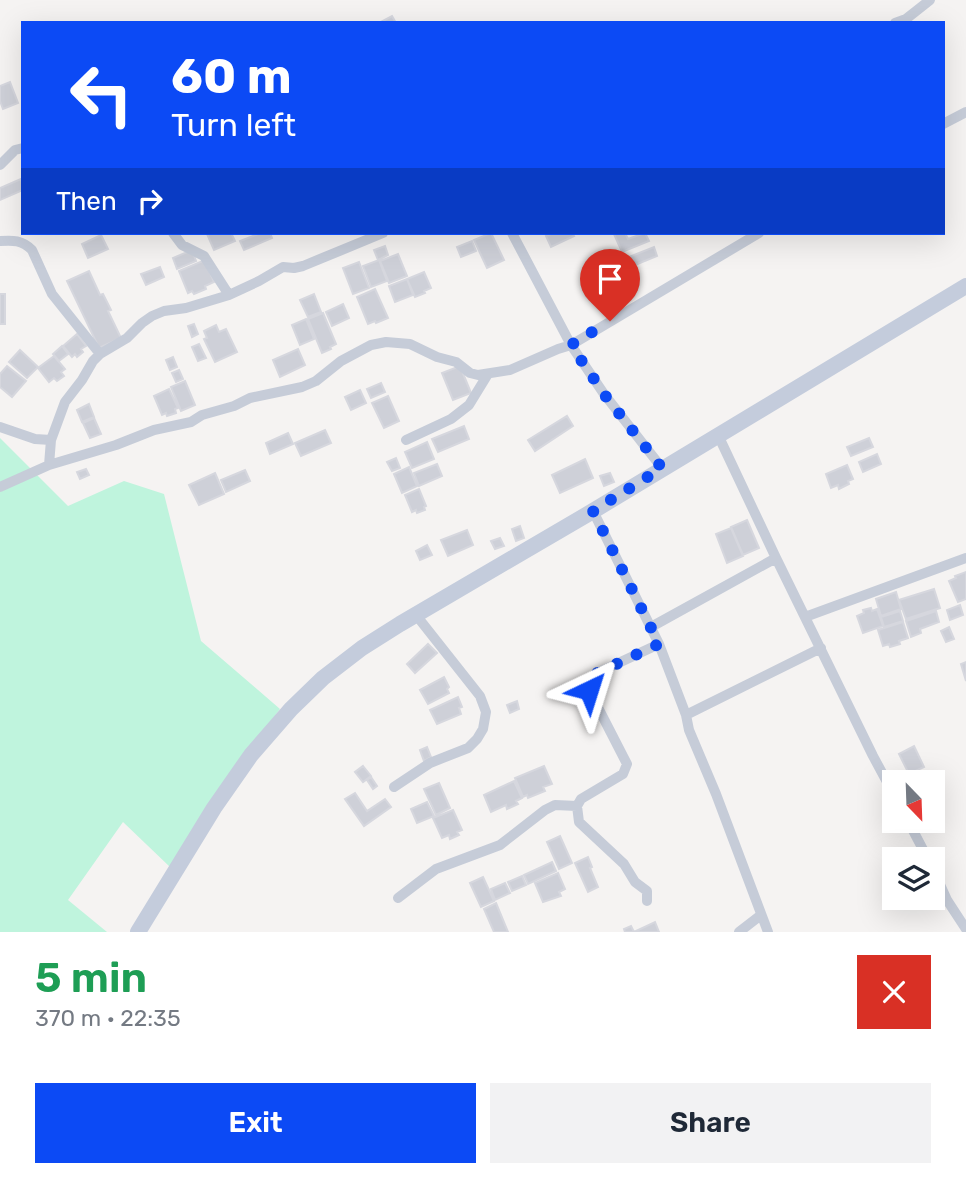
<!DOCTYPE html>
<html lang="en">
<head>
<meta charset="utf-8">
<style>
  body { margin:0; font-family:Rubik,sans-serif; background:#f2f2f3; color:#1f2937; height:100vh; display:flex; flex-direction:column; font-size:26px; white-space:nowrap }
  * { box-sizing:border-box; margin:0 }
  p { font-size:23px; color:#747a83 }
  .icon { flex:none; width:38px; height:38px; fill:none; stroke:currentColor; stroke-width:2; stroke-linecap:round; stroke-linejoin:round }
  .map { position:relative; height:932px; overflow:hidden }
  .panel { display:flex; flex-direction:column; background:#fff; flex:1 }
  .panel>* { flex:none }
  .top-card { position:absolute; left:21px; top:21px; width:924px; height:214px; border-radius:0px; box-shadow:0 7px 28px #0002; background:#0c4af5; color:#fff; overflow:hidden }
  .needle { width:46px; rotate:157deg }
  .controls { position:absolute; left:882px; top:770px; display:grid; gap:14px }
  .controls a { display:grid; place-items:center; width:63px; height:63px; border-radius:0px; background:#fff; box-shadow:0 7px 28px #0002; font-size:35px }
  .pin { position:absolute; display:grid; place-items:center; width:60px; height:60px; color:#fff; margin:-72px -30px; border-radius:50% 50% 50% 0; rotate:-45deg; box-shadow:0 0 7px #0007 }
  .pin .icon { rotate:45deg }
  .me { position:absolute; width:77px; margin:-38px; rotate:41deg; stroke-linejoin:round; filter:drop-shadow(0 0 5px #0008) }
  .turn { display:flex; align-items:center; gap:24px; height:147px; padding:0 35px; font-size:32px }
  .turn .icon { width:91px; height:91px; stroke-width:2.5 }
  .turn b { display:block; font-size:49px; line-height:60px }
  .then { display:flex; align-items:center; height:66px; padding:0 35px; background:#0003; gap:14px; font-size:26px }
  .round { display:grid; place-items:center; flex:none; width:74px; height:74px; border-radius:0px; background:#f2f2f3 }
  .summary { display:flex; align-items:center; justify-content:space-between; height:119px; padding:0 35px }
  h1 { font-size:42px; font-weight:600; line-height:52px; color:#1e9e55 }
  .button { display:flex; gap:14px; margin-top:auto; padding:14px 35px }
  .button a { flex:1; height:80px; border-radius:0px; background:#0c4af5; color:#fff; font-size:28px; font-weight:600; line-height:80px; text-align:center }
  .button a+a { background:#f2f2f3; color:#1f2937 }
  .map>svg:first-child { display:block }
  .green { fill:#bff4dd }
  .building { fill:#ced0d8; stroke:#d6d7de; stroke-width:2 }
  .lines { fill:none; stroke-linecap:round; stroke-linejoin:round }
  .street { stroke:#c6ccd8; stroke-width:10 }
  .secondary { stroke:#c4ccdc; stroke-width:16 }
  .route { stroke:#0c4af5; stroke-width:12; stroke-dasharray:0 21.6 }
</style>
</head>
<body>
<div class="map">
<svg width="966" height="932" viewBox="0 0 966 932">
  <rect width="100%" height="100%" fill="#f5f3f2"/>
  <path class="green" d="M0,438L68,506L124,481L164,494L201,641L280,709L223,786L170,867L123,822L68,900L107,932H0Z"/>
  <path class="building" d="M392,16L396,23H379Z
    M10,82L18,103L3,109L0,101V86Z
    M21,179L23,190L0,200V188Z
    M209,233H231L235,241L214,250L207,234Z
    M261,233H270L272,238L244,250L240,241Z
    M491,233L504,260L487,268L474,240Z
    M553,233H572L574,236L551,247L546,236Z
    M617,233H625L628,239L645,233L649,241L622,252L614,234Z
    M101,235L108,249L88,258L82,244Z
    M472,241L476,251L461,257L457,247Z
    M385,246L388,255L378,260L374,250Z
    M654,247L657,256L628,268L624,259Z
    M192,250L196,261L177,269L173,258Z
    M398,254L407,276L389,283L380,261Z
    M205,260L214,282L205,286L206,289L194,294L192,291L188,293L179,271Z
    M379,260L387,281L371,287L363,266Z
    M622,261L626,271L601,281L597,271Z
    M359,262L369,288L353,294L343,268Z
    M160,267L164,277L146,285L141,274Z
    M89,271L100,295L103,294L111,310L108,311L121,338L99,348L67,281Z
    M424,272L431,288L424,291L425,293L415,297L407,279Z
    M407,279L413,295L395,302L389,286Z
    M375,289L388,318L376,323L375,321L368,324L357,297Z
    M0,294H5V324H0Z
    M314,294L321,312L308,317L300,300Z
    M343,304L349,318L332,326L326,312Z
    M323,313L336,344L330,347L331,349L322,353L308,319Z
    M306,319L314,339L300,345L292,325Z
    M194,324L198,334L192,337L188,326Z
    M216,325L219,332L226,329L237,352L215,362L204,339L207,338L204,331Z
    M77,334L86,346L81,349L83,352L77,357L75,354L72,357L63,346Z
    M199,344L206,358L198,361L192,347Z
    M62,346L68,354L59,361L53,354Z
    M298,349L305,365L280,377L273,360Z
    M20,350L38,367L27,378L9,362Z
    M54,356L65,369L61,372L64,376L57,381L54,378L49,382L38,368Z
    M173,357L177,367L170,370L166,360Z
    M7,366L26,381L12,397L0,387V374Z
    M460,366L471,393L453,400L442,373Z
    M179,370L183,379L176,382L172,373Z
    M185,381L195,405L181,411L171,387Z
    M381,383L385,392L371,398L367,389Z
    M169,389L178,408L175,409L176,413L167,416L166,413L162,415L154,396Z
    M360,390L366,403L351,410L345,397Z
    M388,396L399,421L384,428L372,403Z
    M89,404L94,417L82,422L77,410Z
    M567,416L573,426L535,451L528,440Z
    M94,418L101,434L90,438L83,423Z
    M464,426L469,439L438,452L432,439Z
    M325,430L331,443L301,456L295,443Z
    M288,433L293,444L270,454L266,443Z
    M869,438L873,447L851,456L847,447Z
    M427,442L434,459L412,468L405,452Z
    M877,454L881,464L863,472L859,462Z
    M396,458L400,468L392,471L387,462Z
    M585,459L593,478L560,493L552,475Z
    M437,464L442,476L419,486L414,473Z
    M847,465L853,479L848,481L849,484L839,489L838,485L831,488L826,474Z
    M409,467L417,486L402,493L394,474Z
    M86,469L89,475L80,479L77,472Z
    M245,470L250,481L226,492L221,480Z
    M215,473L224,494L199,505L189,485Z
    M610,473L614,482L604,486L600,476Z
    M419,489L426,506L424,507L425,510L417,513L416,510L412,512L405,495Z
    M747,520L759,548L743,555L731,527Z
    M520,526L524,538L516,541L512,529Z
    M731,528L743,556L727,563L716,534Z
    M467,530L473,545L448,556L441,540Z
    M500,538L504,546L495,549L491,541Z
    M427,545L432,555L420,560L416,551Z
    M966,572V599L958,602L949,581L956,578L955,576Z
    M934,589L940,608L906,619L899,600Z
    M896,592L901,609L881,616L876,599Z
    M960,605L963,615L950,620L947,610Z
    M871,608L872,611L877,609L883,626L863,633L857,616L864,613L863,610Z
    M900,611L903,621L884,627L881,617Z
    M936,611L939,622L920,629L921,633L911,637L906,621Z
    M903,622L908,638L899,641L900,644L890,647L889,644L883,646L878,630Z
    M949,627L954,639L946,642L941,631Z
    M428,644L437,653L415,673L407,664Z
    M966,662V681L961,664Z
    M444,677L449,687L447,689L449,693L428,704L420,690Z
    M458,697L462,707L459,708L461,714L437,724L430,710Z
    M517,701L519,709L510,713L507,705Z
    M914,746L924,767L909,774L899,754Z
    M427,747L431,757L424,761L420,750Z
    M363,766L371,776L363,782L355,772Z
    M544,766L552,784L543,787L545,791L528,798L527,795L523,797L515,778Z
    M371,777L377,786L373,789L367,780Z
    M514,781L522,798L516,801L518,804L507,809L506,805L491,812L484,795Z
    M439,783L450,808L436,815L424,789Z
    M355,793L367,811L385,799L391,807L364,826L345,799Z
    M427,802L434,816L417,823L411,809Z
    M453,810L462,830L457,832L459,835L450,839L449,835L442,838L433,818Z
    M560,836L572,863L559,869L547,842Z
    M588,857L592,867L590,868L598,887L588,892L575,863Z
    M552,862L556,871L528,884L524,875Z
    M558,873L565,889L559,892L561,896L543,902L535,883Z
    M522,876L526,885L512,891L508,882Z
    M483,877L494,901L481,907L470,883Z
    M505,883L510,893L495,900L491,889Z
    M496,903L508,932H494L484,909Z
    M655,922L659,932H625L624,929L631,926L634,932Z"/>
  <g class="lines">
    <path class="street" d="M895,23L906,19L930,0
      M943,124L966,112
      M0,165L15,150L23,148
      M173,233L182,245L204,256L229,295
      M512,233L571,345L759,233
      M0,241C13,240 22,240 32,250L52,294L100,354
      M0,427L35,439L51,440L49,465L116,445L154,430L191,422L202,415L234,406L250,398L302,387L316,381L341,361L371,345L386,342L410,344L437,357L456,362L470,373L478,375L510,370L558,349L571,345L604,394L662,468
      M718,435L776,558L873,756L894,795
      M51,440L65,402L82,380L93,361L100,354L127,338L142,323L152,316L164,311L186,308L229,295L259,281L283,267L294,268L303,266L383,233
      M406,440L451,419L469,405L488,374
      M0,487L49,465
      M593,511L659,644L686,715L689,730L716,794L768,932
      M805,617L966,558
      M651,627L776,558
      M686,715L821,648
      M394,787L430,763L468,748L477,739L483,729L486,712L480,696L416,615
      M908,821L928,859
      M933,869L947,900L966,929
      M398,898L436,869L500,845L545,810L555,805L577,806
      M647,901V891L635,882L624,864L579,822L577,806L581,799L623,774L627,764L589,690L588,681L595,674L659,644
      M739,932L761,915"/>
    <path class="secondary" d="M138,932L214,808L251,755L291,709L323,678L362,648L400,624L593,511L966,286"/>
  </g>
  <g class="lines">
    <path class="route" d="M589,690L588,681L595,674L659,644L593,511L662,468L604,394L571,345L610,321"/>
  </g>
</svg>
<div class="controls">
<a><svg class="needle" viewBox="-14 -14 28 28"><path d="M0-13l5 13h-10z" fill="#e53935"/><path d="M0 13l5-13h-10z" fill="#747a83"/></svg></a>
<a><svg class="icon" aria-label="layers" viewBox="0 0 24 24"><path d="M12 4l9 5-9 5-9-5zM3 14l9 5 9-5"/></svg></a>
</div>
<div class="pin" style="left:610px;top:321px;background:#d93025"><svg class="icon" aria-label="arrive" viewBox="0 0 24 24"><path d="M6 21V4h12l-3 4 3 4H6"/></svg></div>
<svg class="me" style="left:589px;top:690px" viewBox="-20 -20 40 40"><path d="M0-17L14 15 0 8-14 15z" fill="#0c4af5" stroke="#fff" stroke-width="4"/></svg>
<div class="top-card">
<div class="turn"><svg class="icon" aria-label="left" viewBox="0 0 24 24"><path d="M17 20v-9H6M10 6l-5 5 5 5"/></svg><div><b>60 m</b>Turn left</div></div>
<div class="then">Then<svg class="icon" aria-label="right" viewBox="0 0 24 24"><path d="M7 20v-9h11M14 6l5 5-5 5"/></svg></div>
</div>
</div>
<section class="panel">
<div class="summary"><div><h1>5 min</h1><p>370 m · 22:35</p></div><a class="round" style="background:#d93025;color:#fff"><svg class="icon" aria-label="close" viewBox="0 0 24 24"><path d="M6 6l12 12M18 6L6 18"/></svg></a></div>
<div class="button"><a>Exit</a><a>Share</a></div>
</section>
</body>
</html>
